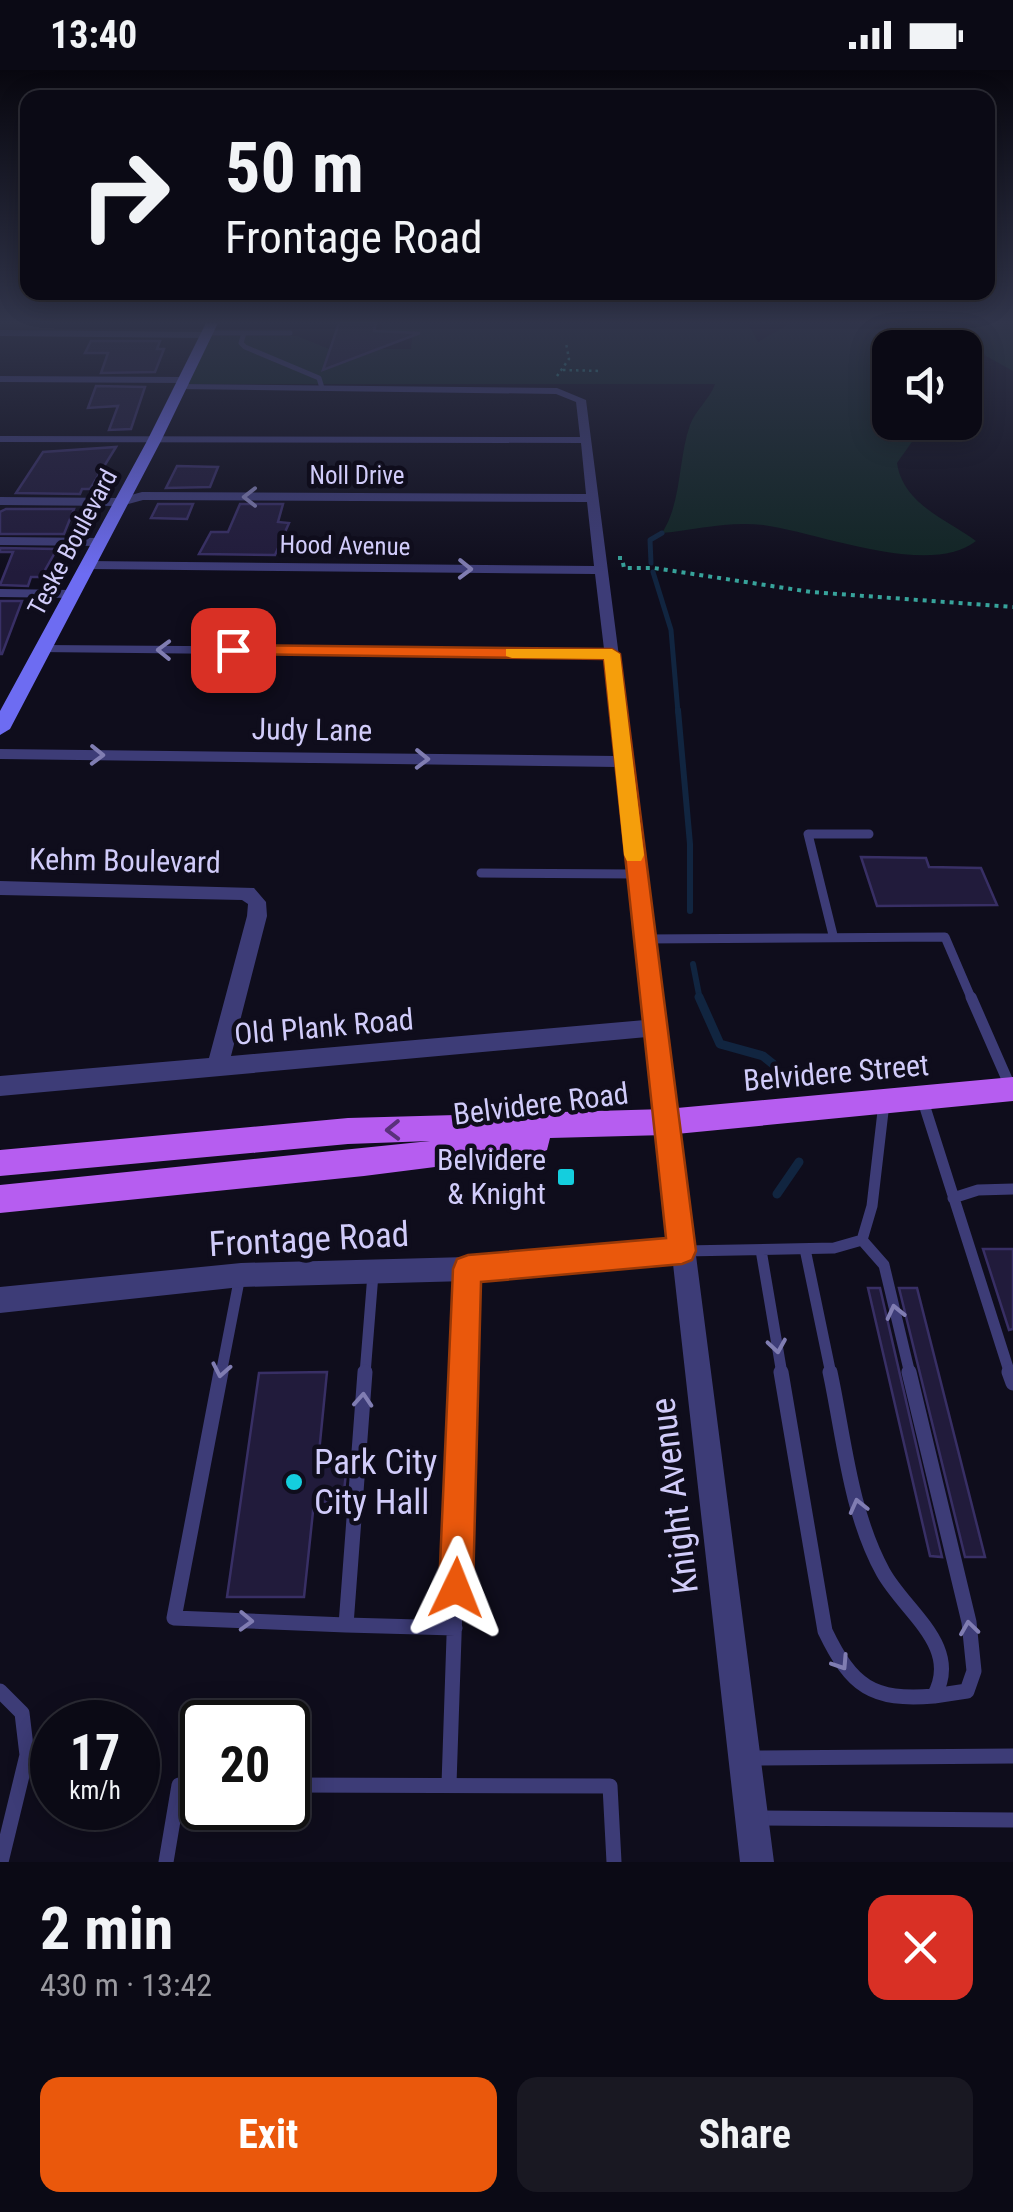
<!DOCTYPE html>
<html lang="en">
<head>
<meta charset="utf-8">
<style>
  body { margin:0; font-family:"Roboto Condensed",sans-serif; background:#191822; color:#f1f3f6; height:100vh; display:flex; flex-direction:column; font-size:38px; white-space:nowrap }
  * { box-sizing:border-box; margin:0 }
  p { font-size:32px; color:#9a9aa0 }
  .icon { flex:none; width:55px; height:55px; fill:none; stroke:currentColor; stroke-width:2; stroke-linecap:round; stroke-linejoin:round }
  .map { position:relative; height:1792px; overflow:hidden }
  .sheet { display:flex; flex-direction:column; background:#0b0a15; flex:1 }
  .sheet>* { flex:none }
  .guide { position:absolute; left:20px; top:20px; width:975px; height:210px; border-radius:20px; box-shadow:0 5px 25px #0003,0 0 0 2px #2b2b34; background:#0b0a15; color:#f1f3f6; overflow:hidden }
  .tools { position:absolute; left:872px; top:260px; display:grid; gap:20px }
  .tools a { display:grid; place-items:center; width:110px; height:110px; border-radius:20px; background:#0b0a15; box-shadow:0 5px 25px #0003,0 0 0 2px #2b2b34; font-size:50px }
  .speed { position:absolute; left:30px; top:1630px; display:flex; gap:20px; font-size:50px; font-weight:700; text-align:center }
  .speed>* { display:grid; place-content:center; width:130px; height:130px; border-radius:50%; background:#0b0a15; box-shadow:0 5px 25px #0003,0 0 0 2px #2b2b34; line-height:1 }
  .speed small { font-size:25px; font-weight:400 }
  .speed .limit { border:5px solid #111; border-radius:15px; background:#fff; color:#111 }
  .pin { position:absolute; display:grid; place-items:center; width:85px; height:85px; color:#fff; margin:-42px; border-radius:20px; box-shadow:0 5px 15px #0006 }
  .me { position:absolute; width:110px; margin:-55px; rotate:2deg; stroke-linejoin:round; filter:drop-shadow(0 0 8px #0008) }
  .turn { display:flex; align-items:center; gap:35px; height:210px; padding:0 40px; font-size:45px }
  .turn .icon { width:130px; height:130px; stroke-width:2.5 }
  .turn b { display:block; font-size:70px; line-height:85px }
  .round { display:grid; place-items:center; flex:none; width:105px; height:105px; border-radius:20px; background:#191822 }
  .headline { display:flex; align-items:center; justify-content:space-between; height:170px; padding:0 40px }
  h1 { font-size:60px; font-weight:700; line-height:75px }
  .action { display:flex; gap:20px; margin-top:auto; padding:20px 40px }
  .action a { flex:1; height:115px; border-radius:20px; background:#ea580c; color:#fff; font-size:40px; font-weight:700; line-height:115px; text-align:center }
  .action a+a { background:#191822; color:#f1f3f6 }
  .status { display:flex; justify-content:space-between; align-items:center; height:70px; padding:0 50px; background:#0b0a15; direction:ltr }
  .status svg { height:28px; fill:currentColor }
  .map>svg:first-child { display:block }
  .green { fill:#112524 }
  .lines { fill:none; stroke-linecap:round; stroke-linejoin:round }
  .stream-far2 { stroke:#112540; stroke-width:5 }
  .stream-far1 { stroke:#112540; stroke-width:6 }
  .stream { stroke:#112540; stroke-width:9 }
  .building { fill:#211b3b; stroke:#382f65; stroke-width:2.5 }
  .path-far1 { stroke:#37a39b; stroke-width:2.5; stroke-dasharray:2.5 4; stroke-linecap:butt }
  .path { stroke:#37a39b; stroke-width:4; stroke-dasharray:4 5; stroke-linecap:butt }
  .lane-far4 { stroke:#3d3c77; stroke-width:5 }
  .lane-far3 { stroke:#3d3c77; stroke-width:8 }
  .lane-far2 { stroke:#3d3c77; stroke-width:9 }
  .lane-far1 { stroke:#3d3c77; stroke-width:11 }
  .lane { stroke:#3d3c77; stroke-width:15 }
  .street { fill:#3d3c77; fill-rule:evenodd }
  .secondary { fill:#6d6cf2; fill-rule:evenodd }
  .primary { fill:#b65df0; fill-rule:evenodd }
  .oneway { stroke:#807db2 }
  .oneway2 { stroke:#5a317b }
  .route { fill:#ea580c; stroke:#983908; stroke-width:2.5 }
  .slow { fill:#f59e0b }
  .poi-dot { fill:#14cede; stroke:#0f0d1c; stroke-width:4 }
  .labels { text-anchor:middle; stroke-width:9; stroke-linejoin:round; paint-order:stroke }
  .far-street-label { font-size:25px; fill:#d1ccfa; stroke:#0f0d1c }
  .street-label { font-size:30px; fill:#d1ccfa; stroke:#0f0d1c }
  .poi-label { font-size:30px; fill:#d1ccfa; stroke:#0f0d1c; text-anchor:end }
  .near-street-label { font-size:35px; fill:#d1ccfa; stroke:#0f0d1c }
  .near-poi-label { font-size:35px; fill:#d1ccfa; stroke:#0f0d1c; text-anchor:start }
</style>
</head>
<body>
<div class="status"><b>13:40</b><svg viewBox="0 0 49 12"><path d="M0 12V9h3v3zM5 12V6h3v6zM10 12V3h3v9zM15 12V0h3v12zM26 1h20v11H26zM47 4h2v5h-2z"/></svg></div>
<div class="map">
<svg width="1013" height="1792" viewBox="0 0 1013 1792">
  <rect width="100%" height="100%" fill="#0f0d1c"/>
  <path class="green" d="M382,253H748L758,272L791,253H940L959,277L890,278V333L870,339L914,369L897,393C903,434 946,449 976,471C930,508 817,462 763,455C727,451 696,460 662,463C682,432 678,389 690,355C696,339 710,329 715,314H185L212,266H297L339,283L350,279H411L413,261H381Z
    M964,253H1013V301L986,286Z"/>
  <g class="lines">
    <path class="stream-far2" d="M651,493L650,470L662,463
      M653,502L671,560L678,643"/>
    <path class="stream-far1" d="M678,640L690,774V841
      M693,894L700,930"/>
    <path class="stream" d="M699,927L720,974L763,986L773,994
      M777,1124L799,1092"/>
  </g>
  <path class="building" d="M339,253H376L374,261L420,263L323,300Z
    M91,271H160L157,279H164L155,302L101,303L108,283H85Z
    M96,316L145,317L131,359L109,360L118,336L88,338Z
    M116,377L90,419H82L80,424L16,423L43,382Z
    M177,396L218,397L210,417L166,418Z
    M158,434H193L187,449L151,448Z
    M240,434H283L278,452L289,453L275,485L199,484L211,462H228Z
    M6,439H74L64,464H0V442Z
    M0,478L57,479L41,507H31L28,516L0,515L13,482H0Z
    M0,531H22L2,584H0Z
    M861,787L926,788L929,797L981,798L997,835L877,836Z
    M983,1179H1013V1259L1009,1260Z
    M868,1218H880L942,1487L930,1486Z
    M899,1218H917L985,1487H965Z
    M327,1302L318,1393H347L343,1431L314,1432L304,1527H227L259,1303Z"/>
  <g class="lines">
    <path class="path-far1" d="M563,300L601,301
      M557,306L569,289L566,273"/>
    <path class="path" d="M618,488H622L624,498H654L811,522L1013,537"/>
    <path class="lane-far4" d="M207,263H244L241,273L245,277L319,308L322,318
      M244,263H290"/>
    <path class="lane-far3" d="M0,471L100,472"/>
    <path class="lane-far2" d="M481,803L636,804
      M833,865L808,764H869
      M645,869L945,867L972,930"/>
    <path class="lane-far1" d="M971,927L1010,1016
      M922,1028L1010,1304
      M953,1128L978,1120L1013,1119
      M862,1170L884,1195L910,1304
      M862,1170L872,1136L884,1033
      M805,1179L831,1304
      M761,1180L782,1304
      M684,1181L834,1178L862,1170
      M221,1304L240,1206
      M365,1304L373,1204
      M463,1304L467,1200"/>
    <path class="lane" d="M221,1302L174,1548L346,1555L365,1302
      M781,1302L825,1561C852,1617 872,1631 934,1626C962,1576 905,1542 883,1502C850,1442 844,1367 830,1302
      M909,1302L969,1552L974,1601L967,1621L934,1626
      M1009,1302L1013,1313
      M346,1555L455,1558
      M0,1621L22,1643L27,1685L1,1792
      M749,1688L1013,1686
      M449,1714L463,1302
      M288,1715L610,1716L614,1792
      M759,1748L1013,1750
      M166,1792L179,1715H202"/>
    <path class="street" d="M0,260L205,262L210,265L205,268L0,266Z
      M0,306L182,307L187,310L182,313L0,312Z
      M179,314L557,318L586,330L774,1792H740L673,1194L467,1211L241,1217L0,1243V1217L241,1193L467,1187L670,1170L647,967L0,1026V1006L209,988L247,846L248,834L242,830L0,825V811L254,818L266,832L267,846L231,986L645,950L617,697L0,689V679L616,686L605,588L38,582V576L43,575L604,579L595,504L88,499L81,495L88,491L594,496L587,432L143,430L121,436L0,435V427L120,428L142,422L586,424L581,373L0,372V366L580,367L576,332L556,324L175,319Z
      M0,519L73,520L80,524L73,528L0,527Z"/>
    <path class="secondary" d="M206,253H218L161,371L10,659L0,665V641L147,371Z"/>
    <path class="primary" d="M1013,1007V1031L666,1065L550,1068L547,1080L537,1084L364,1106L0,1143V1115L430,1071L348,1074L0,1106V1080L348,1048L666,1039Z"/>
  </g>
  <defs><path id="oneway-chevron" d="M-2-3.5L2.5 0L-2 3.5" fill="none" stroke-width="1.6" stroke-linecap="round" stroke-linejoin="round" transform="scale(2.5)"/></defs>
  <g class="oneway">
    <use href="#oneway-chevron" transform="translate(250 427) rotate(-180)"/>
    <use href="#oneway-chevron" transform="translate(465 499) rotate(1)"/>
    <use href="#oneway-chevron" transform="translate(164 580) rotate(-179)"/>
    <use href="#oneway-chevron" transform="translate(97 685) rotate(1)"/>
    <use href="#oneway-chevron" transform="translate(422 689) rotate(1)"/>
    <use href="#oneway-chevron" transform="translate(895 1242) rotate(-103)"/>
    <use href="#oneway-chevron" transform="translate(777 1276) rotate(81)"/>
    <use href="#oneway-chevron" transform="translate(221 1300) rotate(101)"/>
    <use href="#oneway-chevron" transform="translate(363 1330) rotate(-86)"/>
    <use href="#oneway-chevron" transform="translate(858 1436) rotate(-104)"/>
    <use href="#oneway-chevron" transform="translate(246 1551) rotate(2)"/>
    <use href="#oneway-chevron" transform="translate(969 1558) rotate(-98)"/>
    <use href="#oneway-chevron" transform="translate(841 1593) rotate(57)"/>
  </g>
  <use class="oneway2" href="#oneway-chevron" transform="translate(393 1060) rotate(179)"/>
  <linearGradient id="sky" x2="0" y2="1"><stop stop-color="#08070f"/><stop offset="0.5" stop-color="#31354b"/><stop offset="1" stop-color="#31354b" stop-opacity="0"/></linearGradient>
  <rect width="1013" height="504" fill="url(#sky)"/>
  <path class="route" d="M233,575L612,579L620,584L696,1181L692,1190L682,1194L481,1212L473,1518L468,1530L456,1536L444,1530L439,1518L453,1199L457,1189L468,1185L666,1168L604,589L227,584L224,580Z"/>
  <path class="slow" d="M506,579H612L620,584L644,785L641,791H627L624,785L604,589L512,588L506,586Z"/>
  <g class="poi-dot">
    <rect x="556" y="1097" width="20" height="20" rx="5"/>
    <circle cx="294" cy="1412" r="10"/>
  </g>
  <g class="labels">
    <g class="far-street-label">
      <text x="357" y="414">Noll Drive</text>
      <text transform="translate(72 472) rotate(-62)" y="9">Teske Boulevard</text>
      <text transform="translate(345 475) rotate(1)" y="9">Hood Avenue</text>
    </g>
    <g class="street-label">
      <text transform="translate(312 660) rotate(1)" y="10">Judy Lane</text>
      <text transform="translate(125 791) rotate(1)" y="10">Kehm Boulevard</text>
      <text transform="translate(324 957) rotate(-5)" y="10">Old Plank Road</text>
      <text transform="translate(836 1003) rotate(-5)" y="10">Belvidere Street</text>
      <text transform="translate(541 1034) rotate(-7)" y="10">Belvidere Road</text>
    </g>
    <g class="poi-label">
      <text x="546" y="1100">Belvidere<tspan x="546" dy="34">&amp; Knight</tspan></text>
    </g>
    <g class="near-street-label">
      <text transform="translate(309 1169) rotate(-3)" y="12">Frontage Road</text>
      <text transform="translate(674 1426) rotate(-97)" y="12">Knight Avenue</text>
    </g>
    <g class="near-poi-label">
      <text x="314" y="1404">Park City<tspan x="314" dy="40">City Hall</tspan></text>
    </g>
  </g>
</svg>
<div class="tools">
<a><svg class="icon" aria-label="sound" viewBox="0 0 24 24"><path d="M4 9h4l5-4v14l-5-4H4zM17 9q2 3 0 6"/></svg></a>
</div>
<div class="speed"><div>17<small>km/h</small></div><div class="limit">20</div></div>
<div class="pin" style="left:233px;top:580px;background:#d93025"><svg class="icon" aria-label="arrive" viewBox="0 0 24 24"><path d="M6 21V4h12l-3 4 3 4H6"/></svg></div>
<svg class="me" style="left:456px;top:1518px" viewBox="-20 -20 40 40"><path d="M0-17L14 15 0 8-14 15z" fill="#ea580c" stroke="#fff" stroke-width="4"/></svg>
<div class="guide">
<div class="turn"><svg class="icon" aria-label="right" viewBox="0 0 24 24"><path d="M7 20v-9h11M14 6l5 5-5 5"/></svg><div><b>50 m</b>Frontage Road</div></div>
</div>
</div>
<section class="sheet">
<div class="headline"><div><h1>2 min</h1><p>430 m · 13:42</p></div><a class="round" style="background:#d93025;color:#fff"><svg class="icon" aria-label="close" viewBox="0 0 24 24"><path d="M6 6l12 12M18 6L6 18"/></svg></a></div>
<div class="action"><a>Exit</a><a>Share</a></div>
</section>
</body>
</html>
